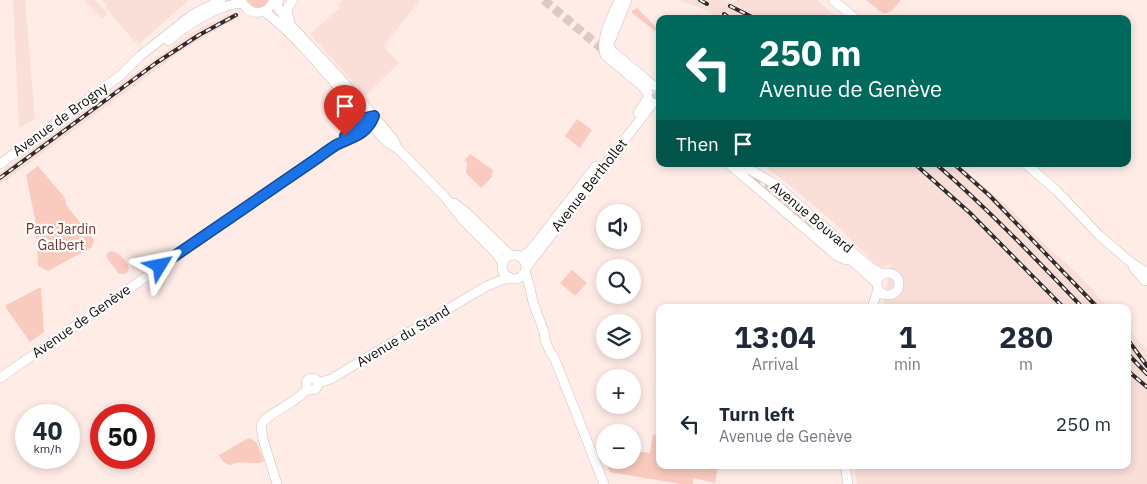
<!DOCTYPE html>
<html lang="en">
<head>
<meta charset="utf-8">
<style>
  body { margin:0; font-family:"IBM Plex Sans",sans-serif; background:#f6f6f7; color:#1f2937; height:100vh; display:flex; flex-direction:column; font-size:19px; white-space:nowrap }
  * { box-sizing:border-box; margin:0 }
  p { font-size:16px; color:#747a83 }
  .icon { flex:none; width:28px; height:28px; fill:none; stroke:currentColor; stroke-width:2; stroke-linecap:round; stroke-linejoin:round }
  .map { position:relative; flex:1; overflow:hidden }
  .sheet { position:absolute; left:656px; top:304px; width:475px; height:165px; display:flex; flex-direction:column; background:#fff; border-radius:10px; box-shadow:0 2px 8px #0003 }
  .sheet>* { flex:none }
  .top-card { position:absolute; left:656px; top:15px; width:475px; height:152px; border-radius:10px; box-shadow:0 2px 8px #0003; background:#00695c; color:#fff; overflow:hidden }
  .fabs { position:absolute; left:596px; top:204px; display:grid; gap:10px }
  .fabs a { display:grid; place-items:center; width:45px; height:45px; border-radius:50%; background:#fff; box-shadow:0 2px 8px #0003; font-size:25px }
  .speed { position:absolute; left:15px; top:404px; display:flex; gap:10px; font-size:25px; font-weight:700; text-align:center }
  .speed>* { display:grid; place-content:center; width:65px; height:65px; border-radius:50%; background:#fff; box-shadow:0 2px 8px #0003; line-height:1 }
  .speed small { font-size:12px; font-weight:400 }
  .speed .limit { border:8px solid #d22; background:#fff; color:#111 }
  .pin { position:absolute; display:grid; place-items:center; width:42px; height:42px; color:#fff; margin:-51px -21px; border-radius:50% 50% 50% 0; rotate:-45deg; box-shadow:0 0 5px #0007 }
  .pin .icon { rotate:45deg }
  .me { position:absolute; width:55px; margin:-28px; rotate:55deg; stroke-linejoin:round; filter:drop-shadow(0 0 4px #0008) }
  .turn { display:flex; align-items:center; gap:18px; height:105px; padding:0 20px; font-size:22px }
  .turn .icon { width:65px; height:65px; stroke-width:2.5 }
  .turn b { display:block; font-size:35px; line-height:42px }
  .then { display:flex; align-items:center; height:48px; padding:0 20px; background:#0003; gap:10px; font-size:19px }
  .eta { display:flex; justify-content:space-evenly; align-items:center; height:85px; text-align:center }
  .eta b { font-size:30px; font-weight:700; line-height:35px }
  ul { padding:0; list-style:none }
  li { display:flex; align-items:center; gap:15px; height:70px; padding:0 20px }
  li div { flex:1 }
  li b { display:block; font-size:19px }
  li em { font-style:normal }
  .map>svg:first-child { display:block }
  .built { fill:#fadfd8 }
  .green { fill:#f9cabe }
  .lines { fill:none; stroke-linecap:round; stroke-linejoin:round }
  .secondary-tunnel { stroke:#dbcac6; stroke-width:9; stroke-dasharray:9 4.5; stroke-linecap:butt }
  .secondary-casing { stroke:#cfbdb8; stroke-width:10 }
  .secondary { stroke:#fff; stroke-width:9 }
  .rail-casing { stroke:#322a28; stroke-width:4 }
  .rail { stroke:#fefefe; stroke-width:2; stroke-dasharray:5.5; stroke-linecap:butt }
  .route-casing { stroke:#114b97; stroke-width:12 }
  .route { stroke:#1a73e8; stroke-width:9 }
  .labels { text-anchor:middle; stroke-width:4.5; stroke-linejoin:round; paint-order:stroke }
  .street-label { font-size:14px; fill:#120c0a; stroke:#fefefe }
  .park-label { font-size:14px; fill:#703325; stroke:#fefefe }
</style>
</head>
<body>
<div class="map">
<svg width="1147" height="484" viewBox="0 0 1147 484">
  <rect width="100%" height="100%" fill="#ffece7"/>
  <path class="built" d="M13,0H25L35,119L19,128Z
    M84,0H95L108,14L102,19Z
    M102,0H189L139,44L137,41L135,42L105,7L107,5Z
    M343,0H420L384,45V47L399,63L365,96L318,43H317L310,34L340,8L338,5Z
    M678,0H723L733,3L736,0H817L839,19H722L703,9Z
    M234,12L239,17L209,34L177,54L0,185V172L163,53L193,32Z
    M764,164H958L1013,211L1049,249L1065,262L1093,290L1102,301L1111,307H883L891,264L883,267L877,266L840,228L781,178L766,168Z
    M1128,324L1133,334L1147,350V484H857L854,465H1128Z"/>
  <path class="green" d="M247,0H271C264,10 254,10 247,0Z
    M866,0H901C885,21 884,14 866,0Z
    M637,8L660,31V35L632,13V11Z
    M577,119L592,130L580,148L565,136Z
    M470,154L493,170L492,177L481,188L466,173L467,163L465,160Z
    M38,166L65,198L66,205L94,240L92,247L48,271L38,266L36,224L26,175Z
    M111,251C115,252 119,253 122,257C129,264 134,275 119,274L107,258V253Z
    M572,270L587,283L575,296L560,283Z
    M41,287L44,332L30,342L6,308V305Z
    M653,435L660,436V465H718L715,483L693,478V484H680L610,472L605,460H632L633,451L650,453Z
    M250,438L257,443L264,461C252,467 243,458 231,465C225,464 222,461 219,455L245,440Z"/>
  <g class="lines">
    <path class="secondary-tunnel" d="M544,0L607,53
      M644,84L660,98
      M743,169L819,232"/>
    <g class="secondary-casing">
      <path id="secondary" d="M241,0C249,17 267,16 274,0
        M279,0H274L286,20L339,77L374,116L393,139L398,149
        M619,0C613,16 599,39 605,55L641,85L648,93
        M627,0L609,44L610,48L612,51L654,86
        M833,0L856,19
        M264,11C311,48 346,100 388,143L398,149L444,196L462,219L495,252L503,263
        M290,20C285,12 287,7 293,0
        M168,41C187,25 217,5 242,3
        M638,113L648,98
        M337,145C346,134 358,121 371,117
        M0,164L121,75L140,56L192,15L221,0
        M729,164L837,256L846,260H852
        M740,164L775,184L870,267L882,274
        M1026,164L1057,191L1100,236L1129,261L1147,273
        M454,203L467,213L511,256
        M819,232L877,283
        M502 267a12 12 0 1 1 24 0a12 12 0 1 1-24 0Z
        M521,257L530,251L596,166
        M1133,267L1145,281
        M526,268L594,179L653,103
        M525,271L530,288L533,302L544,332L545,340L550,352L554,357L604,484
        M877 284a11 11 0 1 1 22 0a11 11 0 1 1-22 0Z
        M872,308L878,289
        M306 384a6 6 0 1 1 12 0a6 6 0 1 1-12 0Z
        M0,378L319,157C324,153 330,149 336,145C352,137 367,135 374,116
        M318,383L331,379L468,297L487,286L510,277
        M845,465L848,484
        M277,484L263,439L261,425C268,412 296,404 307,389"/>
    </g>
    <use href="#secondary" class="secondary"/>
    <g class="rail-casing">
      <path id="rail" d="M700,0L707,4
        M730,6L756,19
        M724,14L731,19
        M915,164L970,213L1064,308
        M936,164C988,209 1035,258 1083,308
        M954,164L990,196L1098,308
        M0,178L156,63L199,35L236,15
        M1128,340L1147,366
        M1128,354L1147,374
        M1128,371L1147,387"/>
    </g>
    <use href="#rail" class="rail"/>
  </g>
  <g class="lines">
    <g class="route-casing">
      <path id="route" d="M160,266L319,157C324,153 330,149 336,145C352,137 367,135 374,116L365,118L345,136"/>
    </g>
    <use href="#route" class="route"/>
  </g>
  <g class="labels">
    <g class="street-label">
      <text transform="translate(60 119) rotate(-36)" y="5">Avenue de Brogny</text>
      <text transform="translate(589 185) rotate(-52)" y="5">Avenue Berthollet</text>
      <text transform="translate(812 217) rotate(40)" y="5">Avenue Bouvard</text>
      <text transform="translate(81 321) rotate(-35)" y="5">Avenue de Genève</text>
      <text transform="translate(403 336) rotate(-31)" y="5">Avenue du Stand</text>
    </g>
    <g class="park-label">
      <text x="61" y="234">Parc Jardin<tspan x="61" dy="16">Galbert</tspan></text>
    </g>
  </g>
</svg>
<div class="fabs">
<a><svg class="icon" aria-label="sound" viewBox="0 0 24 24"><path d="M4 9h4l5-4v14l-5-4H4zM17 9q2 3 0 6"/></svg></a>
<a><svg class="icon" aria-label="search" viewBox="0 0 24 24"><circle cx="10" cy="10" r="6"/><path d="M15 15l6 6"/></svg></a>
<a><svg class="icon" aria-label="layers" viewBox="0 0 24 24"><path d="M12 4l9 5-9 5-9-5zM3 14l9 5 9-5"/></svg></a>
<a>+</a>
<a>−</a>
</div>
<div class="speed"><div>40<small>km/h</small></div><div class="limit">50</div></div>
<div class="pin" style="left:345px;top:136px;background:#d93025"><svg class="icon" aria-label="arrive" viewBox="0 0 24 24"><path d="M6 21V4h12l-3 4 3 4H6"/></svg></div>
<svg class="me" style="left:160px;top:266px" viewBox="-20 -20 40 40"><path d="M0-17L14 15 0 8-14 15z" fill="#1a73e8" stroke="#fff" stroke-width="4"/></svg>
<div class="top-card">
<div class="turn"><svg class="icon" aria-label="left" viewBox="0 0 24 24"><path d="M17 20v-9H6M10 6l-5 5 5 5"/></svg><div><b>250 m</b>Avenue de Genève</div></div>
<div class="then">Then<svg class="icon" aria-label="arrive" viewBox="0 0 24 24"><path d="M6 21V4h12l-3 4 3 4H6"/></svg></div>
</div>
<section class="sheet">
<div class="eta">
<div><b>13:04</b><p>Arrival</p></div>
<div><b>1</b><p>min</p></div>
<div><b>280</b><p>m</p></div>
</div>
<ul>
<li><svg class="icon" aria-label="left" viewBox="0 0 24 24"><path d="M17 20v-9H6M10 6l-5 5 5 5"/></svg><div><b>Turn left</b><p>Avenue de Genève</p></div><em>250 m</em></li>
</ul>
</section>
</div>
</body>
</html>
